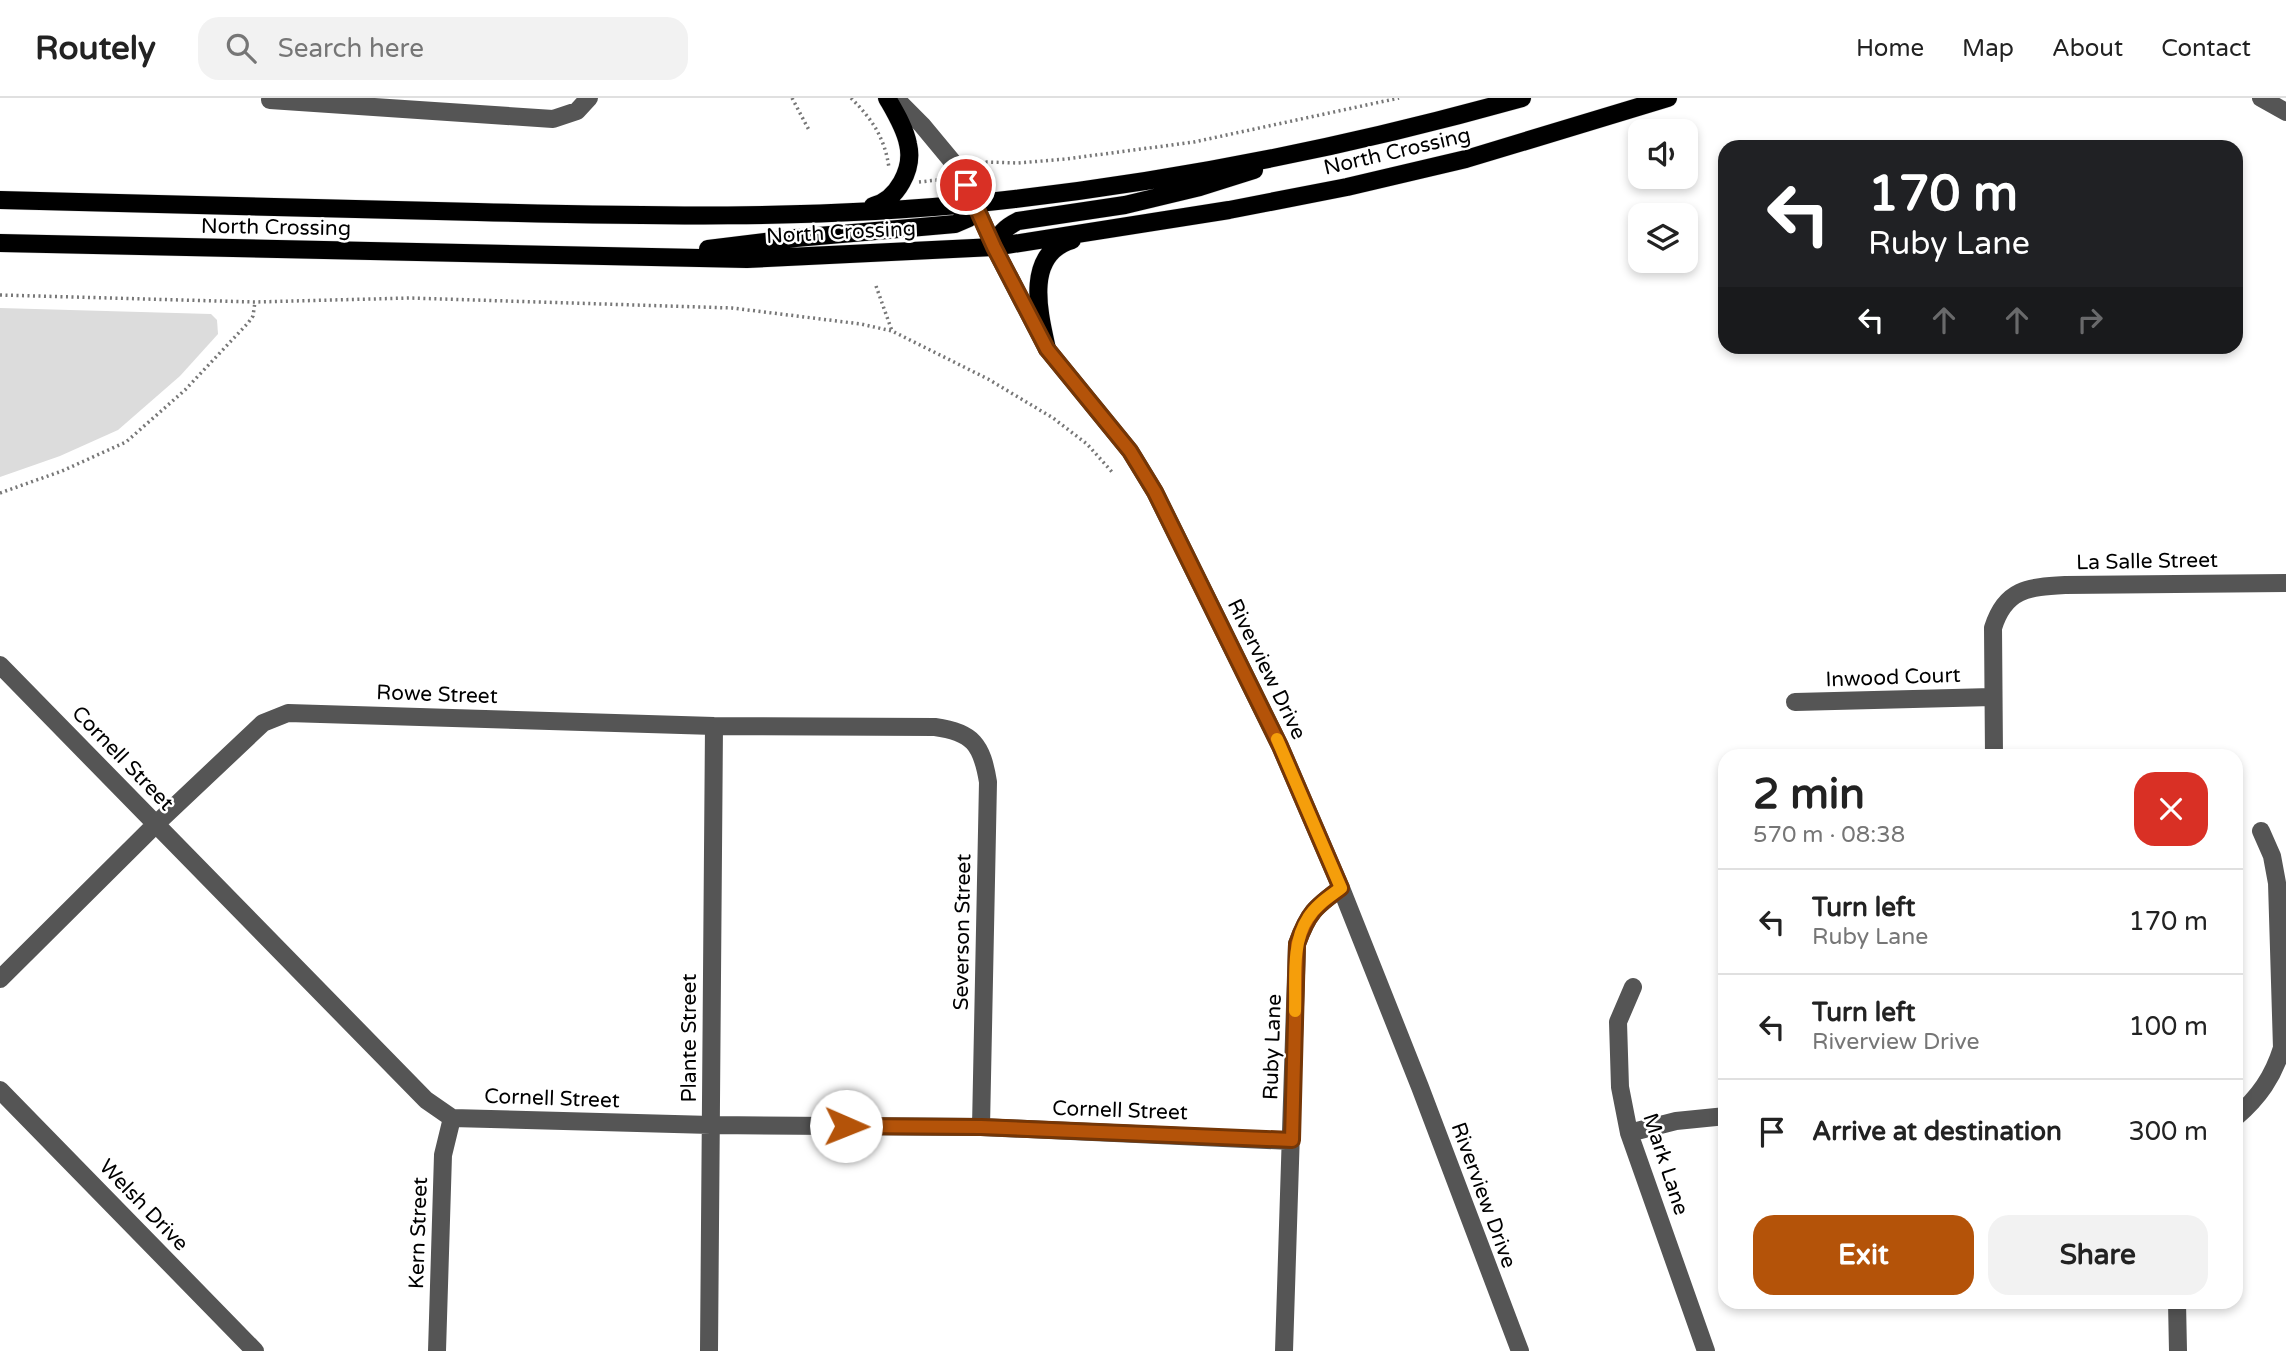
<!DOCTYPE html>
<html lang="en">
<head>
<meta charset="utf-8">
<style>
  body { margin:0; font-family:"Varela Round",sans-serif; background:#f2f2f2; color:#222; height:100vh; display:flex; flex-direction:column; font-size:26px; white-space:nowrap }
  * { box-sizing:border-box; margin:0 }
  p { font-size:23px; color:#767676 }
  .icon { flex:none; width:38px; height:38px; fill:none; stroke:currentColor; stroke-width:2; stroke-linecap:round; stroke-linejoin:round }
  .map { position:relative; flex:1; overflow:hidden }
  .panel { position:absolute; left:1718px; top:651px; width:525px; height:560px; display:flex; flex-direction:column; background:#fff; border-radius:21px; box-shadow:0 4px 10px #0003 }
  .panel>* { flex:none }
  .top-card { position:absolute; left:1718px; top:42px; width:525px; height:214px; border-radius:21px; box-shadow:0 4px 10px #0003; background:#202124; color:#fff; overflow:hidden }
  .tools { position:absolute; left:1628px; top:21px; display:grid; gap:14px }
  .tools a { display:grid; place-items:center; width:70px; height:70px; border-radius:14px; background:#fff; box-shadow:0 4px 10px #0003; font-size:35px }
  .pin { position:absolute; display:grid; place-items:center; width:60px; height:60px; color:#fff; margin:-30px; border:4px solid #fff; border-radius:50%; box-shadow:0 2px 7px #0007 }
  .me { position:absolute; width:77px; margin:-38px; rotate:91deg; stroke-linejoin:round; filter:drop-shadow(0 0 5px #0008) }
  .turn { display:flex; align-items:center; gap:24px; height:147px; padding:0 35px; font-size:32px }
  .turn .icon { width:91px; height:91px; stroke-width:2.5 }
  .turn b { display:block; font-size:49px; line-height:60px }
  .lanes { display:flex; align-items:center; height:66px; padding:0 35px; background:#0003; justify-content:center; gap:35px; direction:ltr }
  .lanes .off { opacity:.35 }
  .round { display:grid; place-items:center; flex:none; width:74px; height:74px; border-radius:21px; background:#f2f2f2 }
  .overview { display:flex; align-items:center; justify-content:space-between; height:119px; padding:0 35px }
  h1 { font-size:42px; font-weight:800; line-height:52px }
  .button { display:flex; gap:14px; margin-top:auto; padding:14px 35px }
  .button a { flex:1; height:80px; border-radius:21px; background:#b45309; color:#fff; font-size:28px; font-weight:800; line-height:80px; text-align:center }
  .button a+a { background:#f2f2f2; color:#222 }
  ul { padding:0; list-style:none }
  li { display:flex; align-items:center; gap:21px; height:105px; padding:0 35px; border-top:2px solid #e0e0e0 }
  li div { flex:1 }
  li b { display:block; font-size:26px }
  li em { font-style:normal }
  header { display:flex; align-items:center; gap:42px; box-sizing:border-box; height:98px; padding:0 35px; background:#fff; border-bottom:2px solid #e0e0e0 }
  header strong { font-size:33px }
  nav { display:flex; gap:38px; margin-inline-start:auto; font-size:24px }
  .search { width:490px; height:63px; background:#f2f2f2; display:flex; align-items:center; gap:18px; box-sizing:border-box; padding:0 24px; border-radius:21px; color:#767676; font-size:26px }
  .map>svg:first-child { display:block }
  .green { fill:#dcdcdc }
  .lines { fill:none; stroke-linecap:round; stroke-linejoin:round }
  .major-casing { stroke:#dbdbdb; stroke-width:19 }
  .path { stroke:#777; stroke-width:3.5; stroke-dasharray:2 3.5; stroke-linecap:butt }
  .minor { stroke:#555; stroke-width:18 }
  .major { stroke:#000; stroke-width:18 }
  .route-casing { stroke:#753606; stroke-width:18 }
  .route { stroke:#b45309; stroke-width:12 }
  .slow { stroke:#f59e0b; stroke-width:12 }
  .labels { text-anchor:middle; stroke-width:5; stroke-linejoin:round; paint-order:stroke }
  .street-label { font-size:21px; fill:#000; stroke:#fff }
</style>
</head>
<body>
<header>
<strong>Routely</strong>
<div class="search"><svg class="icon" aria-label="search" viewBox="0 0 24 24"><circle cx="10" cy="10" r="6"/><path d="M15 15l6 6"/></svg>Search here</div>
<nav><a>Home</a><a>Map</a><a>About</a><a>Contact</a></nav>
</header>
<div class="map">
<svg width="2286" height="1253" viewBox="0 0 2286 1253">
  <rect width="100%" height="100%" fill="#fff"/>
  <path class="green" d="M0,210L211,216L217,222L218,236L180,278L118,332L60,358L0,379Z"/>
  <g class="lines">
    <g class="major-casing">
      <path id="major" d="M0,102C159,106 318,110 477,114C644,118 812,122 978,105C1161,86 1344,50 1522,0
        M873,108C897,102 914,71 908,46C905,30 895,14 887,0
        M0,145L747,161L994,149L1229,112L1347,89L1466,61L1668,0
        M994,149C999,136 1004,130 1018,123L1125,107L1200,89L1254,72
        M708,151L796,140L955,126L969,120L975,105
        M1047,251C1039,215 1024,156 1072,142"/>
    </g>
    <path class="path" d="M792,0L810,34
      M851,0C872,21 885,40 889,70
      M975,67L987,64L1018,65L1066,61L1194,44L1399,0
      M919,84L946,81
      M876,188L892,233
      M0,197L255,204L410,200L732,210L861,226L892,233L988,281L1053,320L1087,346L1113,375
      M0,395L62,373L126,344L185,292L248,225L253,218L255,204"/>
    <path class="minor" d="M895,0L922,27L961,74L994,149L1047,251L1130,353L1155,394L1280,648L1341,790L1420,989L1520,1253
      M2261,0L2286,14
      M270,2L553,21L577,13L589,0
      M0,567L426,1002L452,1020L711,1027L981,1029L1291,1043
      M1795,604L1992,599
      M1994,658L1993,530C2005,491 2028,489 2065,487L2286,485
      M0,881L156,726L263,625L288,615L714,628L935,629C973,634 982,647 988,684L981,1029
      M1633,889L1618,924L1620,989L1629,1035L1706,1253
      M0,992L255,1253
      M2236,1019C2259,999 2273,979 2282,950L2277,785L2272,758L2261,733
      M1629,1035L1676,1023L1726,1018
      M2177,1204L2178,1253
      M437,1253L443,1057L452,1020
      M709,1253L714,628
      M1284,1253L1297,846C1308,815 1315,809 1341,790"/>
    <use href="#major" class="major"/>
  </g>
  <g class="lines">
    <g class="route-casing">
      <path id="route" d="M846,1028L981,1029L1292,1042L1297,846C1308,815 1315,809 1341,790L1280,648L1155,394L1130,353L1047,251L994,149L966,87"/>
    </g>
    <use href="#route" class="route"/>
    <path class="slow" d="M1277,641L1341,790C1329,799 1316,807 1308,820C1291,845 1296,884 1295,913"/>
  </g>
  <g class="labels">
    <g class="street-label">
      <text transform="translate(1397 53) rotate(-13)" y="7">North Crossing</text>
      <text transform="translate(276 129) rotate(1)" y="7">North Crossing</text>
      <text transform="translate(841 134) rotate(-3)" y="7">North Crossing</text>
      <text transform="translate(2147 463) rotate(-1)" y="7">La Salle Street</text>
      <text transform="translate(1267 571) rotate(64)" y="7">Riverview Drive</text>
      <text transform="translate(1893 579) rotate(-2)" y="7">Inwood Court</text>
      <text transform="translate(437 596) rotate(2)" y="7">Rowe Street</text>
      <text transform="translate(123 660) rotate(46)" y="7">Cornell Street</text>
      <text transform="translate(962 834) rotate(-89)" y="7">Severson Street</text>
      <text transform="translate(689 940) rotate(-90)" y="7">Plante Street</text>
      <text transform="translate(1272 949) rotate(-88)" y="7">Ruby Lane</text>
      <text transform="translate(552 1000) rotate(2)" y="7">Cornell Street</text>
      <text transform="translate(1120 1012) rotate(2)" y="7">Cornell Street</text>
      <text transform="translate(1666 1066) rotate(72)" y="7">Mark Lane</text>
      <text transform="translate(1484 1097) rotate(70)" y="7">Riverview Drive</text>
      <text transform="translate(144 1107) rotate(46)" y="7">Welsh Drive</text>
      <text transform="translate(418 1135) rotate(-88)" y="7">Kern Street</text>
    </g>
  </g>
</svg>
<div class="tools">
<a><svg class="icon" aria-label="sound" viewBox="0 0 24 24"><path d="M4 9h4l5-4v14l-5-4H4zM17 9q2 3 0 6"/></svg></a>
<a><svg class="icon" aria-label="layers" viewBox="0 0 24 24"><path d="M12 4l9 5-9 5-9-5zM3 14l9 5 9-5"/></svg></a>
</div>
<div class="pin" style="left:966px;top:87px;background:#d93025"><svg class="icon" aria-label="arrive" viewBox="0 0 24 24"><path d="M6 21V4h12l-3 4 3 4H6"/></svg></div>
<svg class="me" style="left:846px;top:1028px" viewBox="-20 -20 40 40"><circle r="19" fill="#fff"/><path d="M0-13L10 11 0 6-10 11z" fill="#b45309"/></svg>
<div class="top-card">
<div class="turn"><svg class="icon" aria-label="left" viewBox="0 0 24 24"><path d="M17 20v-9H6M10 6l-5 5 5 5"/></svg><div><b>170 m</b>Ruby Lane</div></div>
<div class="lanes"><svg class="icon" aria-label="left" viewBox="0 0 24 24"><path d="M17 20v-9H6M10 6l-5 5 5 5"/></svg><svg class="icon off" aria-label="ahead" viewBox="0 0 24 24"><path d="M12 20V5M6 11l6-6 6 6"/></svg><svg class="icon off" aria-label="ahead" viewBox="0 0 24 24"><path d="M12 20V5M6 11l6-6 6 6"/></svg><svg class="icon off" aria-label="right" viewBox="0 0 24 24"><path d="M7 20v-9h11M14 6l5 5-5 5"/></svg></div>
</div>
<section class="panel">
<div class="overview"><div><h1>2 min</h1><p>570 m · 08:38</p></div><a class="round" style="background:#d93025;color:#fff"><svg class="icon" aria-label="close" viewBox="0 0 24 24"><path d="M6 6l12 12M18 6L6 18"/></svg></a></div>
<ul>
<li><svg class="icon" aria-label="left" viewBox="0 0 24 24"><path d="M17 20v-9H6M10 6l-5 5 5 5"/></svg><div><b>Turn left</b><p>Ruby Lane</p></div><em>170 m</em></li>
<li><svg class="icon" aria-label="left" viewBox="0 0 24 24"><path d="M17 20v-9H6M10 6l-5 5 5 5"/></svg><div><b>Turn left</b><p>Riverview Drive</p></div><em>100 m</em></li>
<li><svg class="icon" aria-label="arrive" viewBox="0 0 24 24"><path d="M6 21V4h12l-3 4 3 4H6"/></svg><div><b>Arrive at destination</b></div><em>300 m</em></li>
</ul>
<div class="button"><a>Exit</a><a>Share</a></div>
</section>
</div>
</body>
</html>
